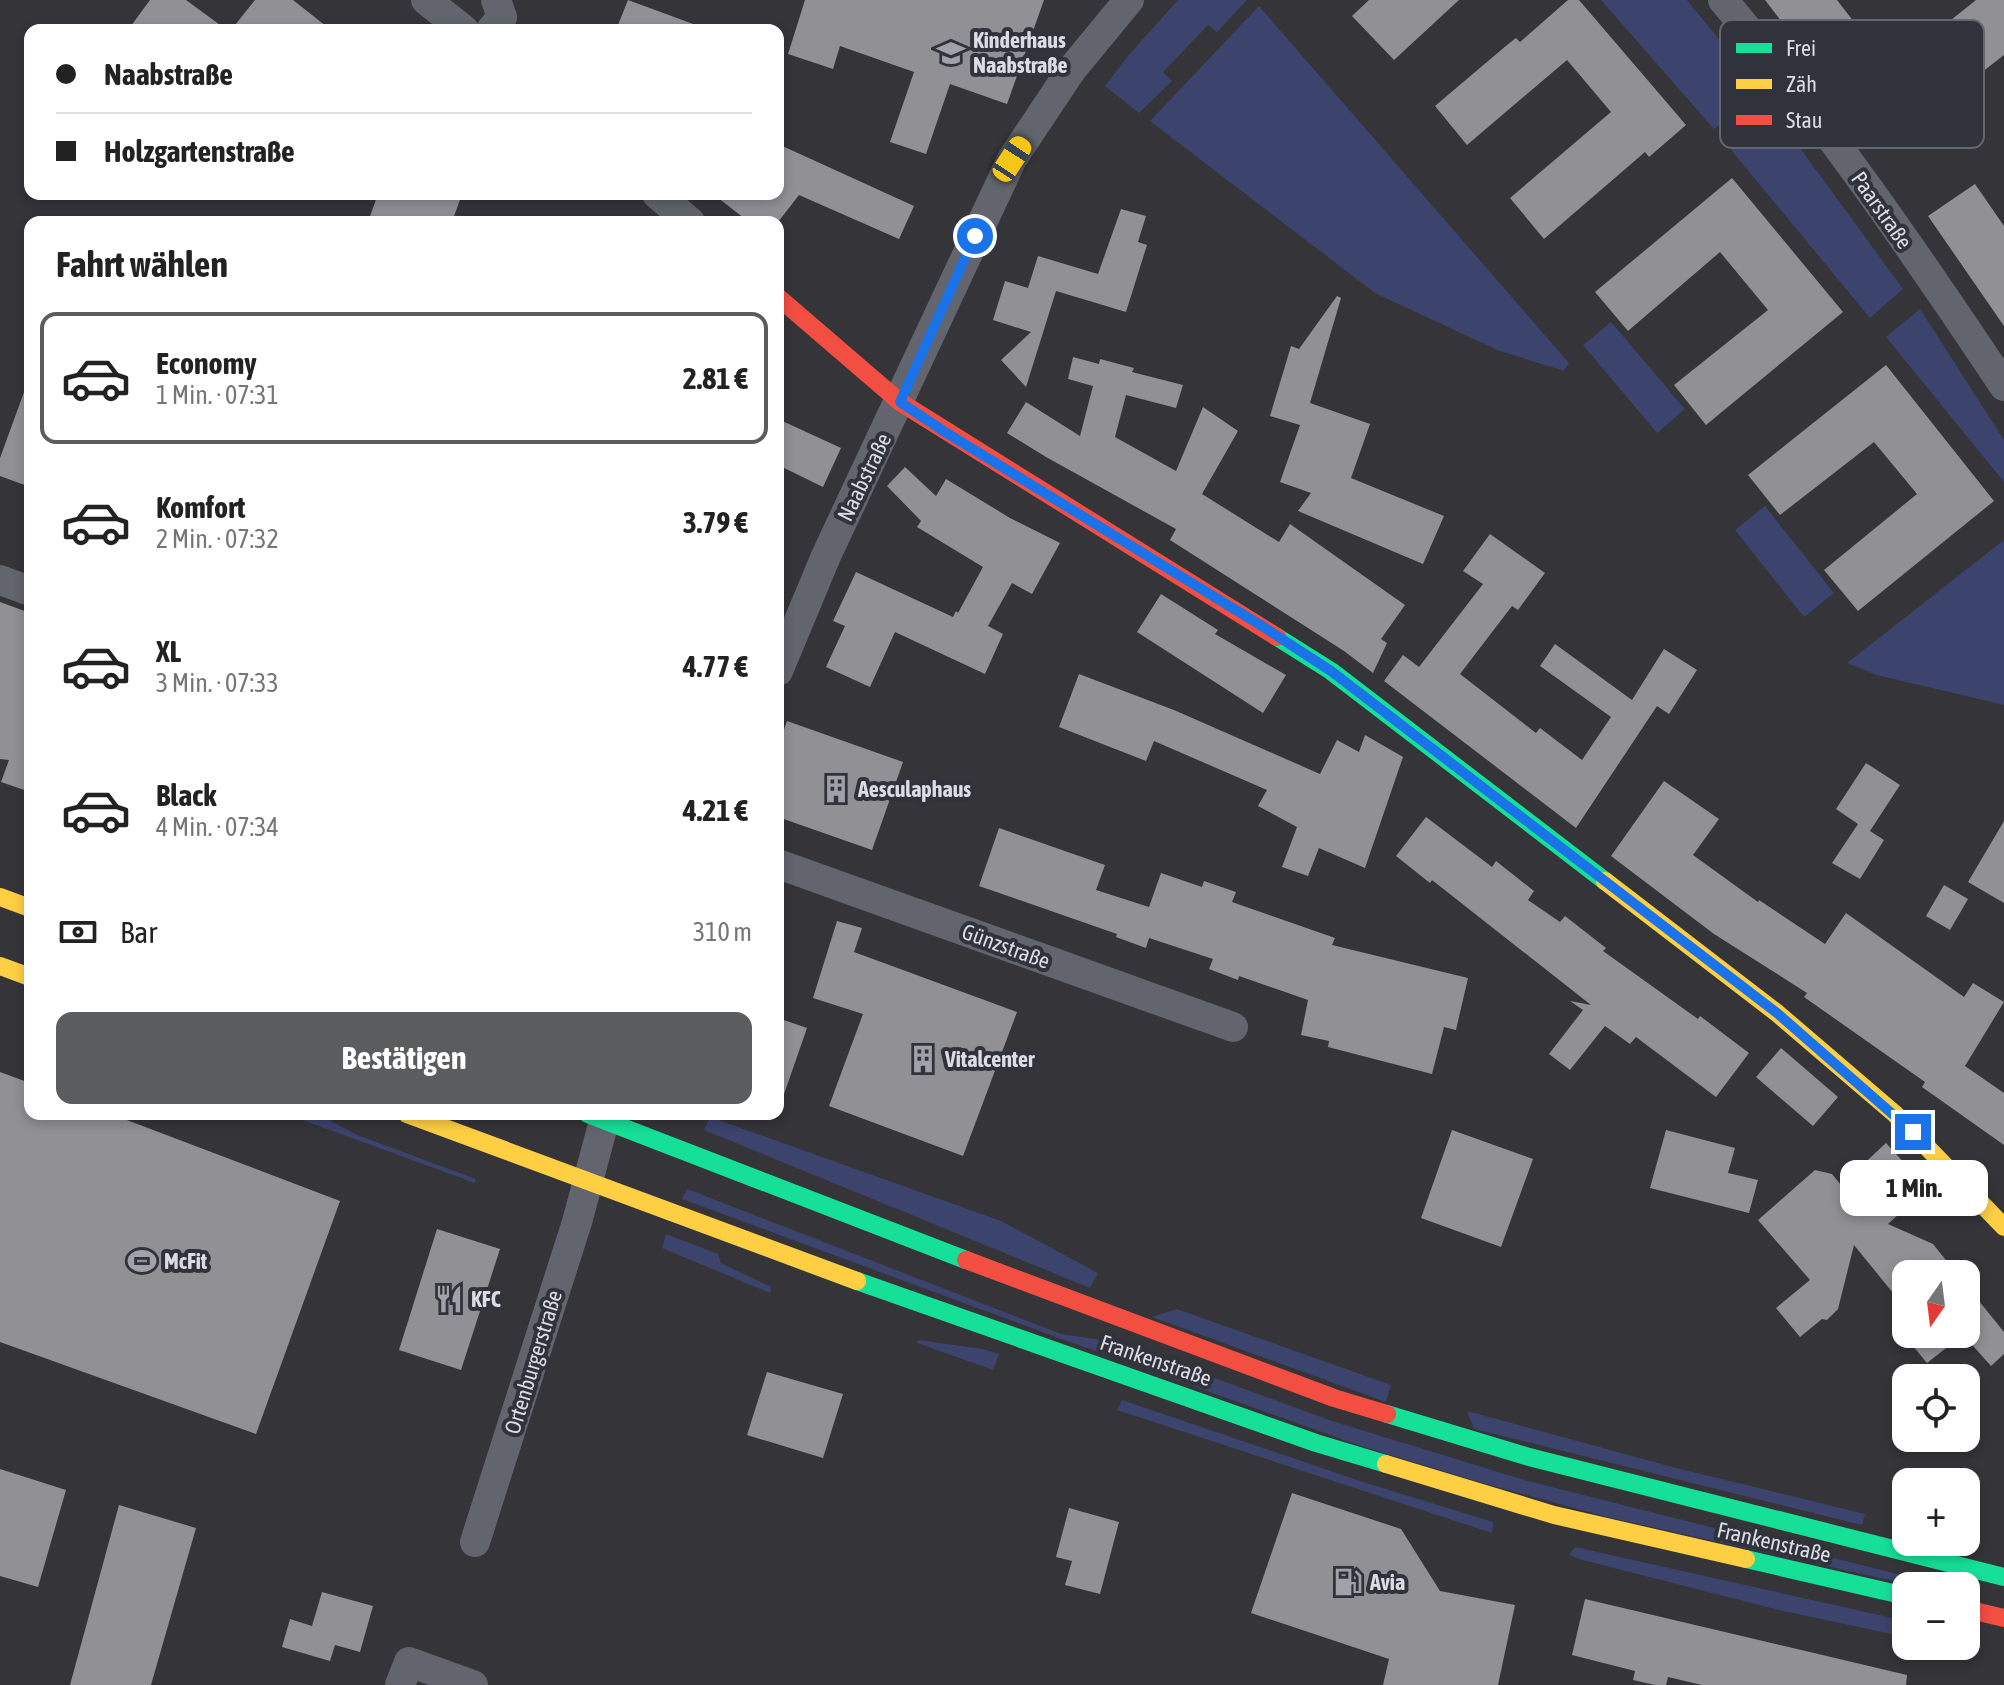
<!DOCTYPE html>
<html lang="de">
<head>
<meta charset="utf-8">
<style>
  body { margin:0; font-family:"Asap Condensed",sans-serif; background:#f6f6f6; color:#222; height:100vh; display:flex; flex-direction:column; font-size:30px; white-space:nowrap }
  * { box-sizing:border-box; margin:0 }
  p { font-size:26px; color:#767676 }
  .icon { flex:none; width:44px; height:44px; fill:none; stroke:currentColor; stroke-width:2; stroke-linecap:round; stroke-linejoin:round }
  .map { position:relative; flex:1; overflow:hidden }
  .sheet { position:absolute; left:24px; top:216px; width:760px; height:904px; display:flex; flex-direction:column; background:#fff; border-radius:16px; box-shadow:0 4px 12px #0003 }
  .sheet>* { flex:none }
  .banner { position:absolute; left:24px; top:24px; width:760px; height:176px; border-radius:16px; box-shadow:0 4px 12px #0003; display:grid; align-content:center; height:176px; padding:0 32px; background:#fff }
  .needle { width:52px; rotate:194deg }
  .buttons { position:absolute; left:1892px; top:1260px; display:grid; gap:16px }
  .buttons a { display:grid; place-items:center; width:88px; height:88px; border-radius:16px; background:#fff; box-shadow:0 4px 12px #0003; font-size:40px }
  .end { position:absolute; width:36px; height:36px; margin:-18px; border:10px solid #1a73e8; background:#fff; box-shadow:0 0 0 4px #fff }
  .from { border-radius:50% }
  .bubble { position:absolute; height:56px; border-radius:16px; background:#fff; box-shadow:0 4px 12px #0003; font-size:26px; font-weight:700; line-height:56px; text-align:center }
  .car { position:absolute; width:24px; height:48px; margin:-24px -12px; border-radius:10px; box-shadow:0 0 6px 2px #0007; background:linear-gradient(#f5c518 24%,#345 0 40%,#f5c518 0 76%,#345 0 86%,#f5c518 0) }
  .banner b { display:flex; align-items:center; gap:28px; height:76px; font-size:30px }
  .banner b+b { border-top:2px solid #e0e0e0 }
  .banner i { width:20px; height:20px; background:#222 }
  ul { padding:0; list-style:none }
  li { display:flex; align-items:center; gap:24px; height:132px; margin:0 16px 12px; padding:0 16px; border:4px solid transparent; border-radius:16px }
  li div { flex:1 }
  li b { display:block; font-size:30px }
  li em { font-style:normal; font-weight:700 }
  li.current { border-color:#5b5c5e }
  li>.icon { width:72px; height:72px; stroke-width:1.5 }
  h2 { padding:0 32px; font-size:36px; line-height:96px }
  .pay { display:flex; align-items:center; gap:20px; height:88px; padding:0 32px; font-size:30px }
  .pay p { margin-inline-start:auto }
  .primary-button { display:flex; gap:16px; margin-top:auto; padding:16px 32px }
  .primary-button a { flex:1; height:92px; border-radius:16px; background:#5b5c5e; color:#fff; font-size:32px; font-weight:700; line-height:92px; text-align:center }
  .map>svg:first-child { display:block }
  .green { fill:#3c436d }
  .building { fill:#909095 }
  .lines { fill:none; stroke-linecap:round; stroke-linejoin:round }
  .street { stroke:#62646e; stroke-width:30 }
  .fast { stroke:#16e098; stroke-width:18 }
  .slow { stroke:#ffcf43; stroke-width:18 }
  .jam { stroke:#f24e42; stroke-width:18 }
  .route { stroke:#1a73e8; stroke-width:10 }
  .labels { text-anchor:middle; dominant-baseline:central; stroke-width:8; stroke-linejoin:round; paint-order:stroke }
  .poi-label { font-size:22px; font-weight:bold; fill:#dcdde3; stroke:#31333c; text-anchor:start }
  .street-label { font-size:22px; fill:#dcdde3; stroke:#31333c }
  .key { fill:#31333c; stroke:#64666e; stroke-width:2 }
  .key-label { font-size:22px; fill:#dcdde3 }
</style>
</head>
<body>
<div class="map">
<svg width="2004" height="1685" viewBox="0 0 2004 1685">
  <rect width="100%" height="100%" fill="#343439"/>
  <!-- green -->
  <g class="green">
    <path d="M1178 0H1247L1217 32 1208 25 1163 72 1172 81 1139 113 1105 86 1128 56Z"/>
    <path d="M1601 0H1687L1762 92 1714 129Z"/>
    <path d="M1259 6 1569 363 1564 371 1497 350 1375 293 1150 121Z"/>
    <path d="M1776 115 1903 289 1870 318 1731 150Z"/>
    <path d="M1920 309 2004 440V482L1886 337Z"/>
    <path d="M1611 322 1685 409 1657 433 1583 345Z"/>
    <path d="M1765 506 1834 593 1804 617 1735 530Z"/>
    <path d="M2004 540V705L1877 675 1847 663Z"/>
    <path d="M286 1114H318L357 1135 476 1179 475 1183Z"/>
    <path d="M710 1117 1001 1221 1098 1273 1090 1288 704 1130Z"/>
    <path d="M687 1189 1061 1334 1116 1342 1332 1421 1528 1481 1945 1586H1916L1607 1517 1479 1482 1361 1446 1056 1337 682 1199Z"/>
    <path d="M666 1234 718 1254 721 1263 771 1287 770 1293 662 1248Z"/>
    <path d="M1177 1309 1391 1385 1386 1402 1152 1317Z"/>
    <path d="M918 1340 983 1349 999 1354 993 1370 917 1343Z"/>
    <path d="M1122 1400 1360 1481 1493 1522 1492 1533 1117 1410Z"/>
    <path d="M1467 1411 1676 1468 1865 1514 1862 1525 1474 1429Z"/>
    <path d="M1575 1547 1906 1621V1637L1783 1611 1582 1560 1569 1555Z"/>
  </g>
  <!-- building -->
  <g class="building">
    <path d="M150 0H186L227 30H128Z"/>
    <path d="M255 0H293L331 30H231Z"/>
    <path d="M628 0 704 28 703 30H616Z"/>
    <path d="M805 0H1044L1007 104 950 84 926 154 890 142 914 72 840 46 833 69 788 54Z"/>
    <path d="M1369 0H1459L1394 60 1352 16Z"/>
    <path d="M1568 0H1579L1686 125 1649 157 1645 152 1544 239 1510 198 1611 112 1567 60 1467 145 1435 106 1507 45 1516 38 1520 42Z"/>
    <path d="M1765 0H1837L1920 107 1874 142Z"/>
    <path d="M1976 0H2004V55L1968 83 1931 36Z"/>
    <path d="M778 144 914 206 899 239 799 195 778 222H749L713 194H778Z"/>
    <path d="M1732 178 1843 312 1706 425 1674 385 1768 310 1720 252 1628 331 1595 292Z"/>
    <path d="M1975 184 2004 226V326L1928 216Z"/>
    <path d="M378 194H462L452 222H368Z"/>
    <path d="M1121 209 1146 216 1138 242 1147 245 1126 312 1056 291 1026 387 1001 360 1031 332 993 320 1005 281 1028 288 1038 256 1098 274Z"/>
    <path d="M1337 296 1341 298 1310 403 1370 424 1351 478 1444 516 1423 564 1298 511 1311 493 1280 482 1300 425 1270 416 1291 346 1299 349Z"/>
    <path d="M1073 357 1099 364 1100 359 1134 368 1132 372 1183 385 1176 408 1126 395 1115 437 1176 471 1203 407 1238 431 1202 494 1279 542 1290 524 1405 605 1381 639 1387 643 1373 673 1344 651 1170 540 1176 529 1046 457 1007 433 1026 402 1080 436 1093 386 1068 379Z"/>
    <path d="M1886 365 1994 501 1858 611 1824 570 1917 494 1874 442 1780 515 1748 475Z"/>
    <path d="M27 384 30 385V487L0 476V458Z"/>
    <path d="M778 419 841 448 823 487 778 465Z"/>
    <path d="M905 467 936 496 946 479 1010 518 1060 543 1032 594 1012 583 988 626 1003 634 985 674 895 632 870 687 826 667 845 626 833 621 856 572 953 617 956 611 958 613 983 567 917 527 921 521 887 486Z"/>
    <path d="M1490 534 1545 573 1518 610 1512 606 1460 674 1536 733 1540 728 1582 760 1611 717 1540 666 1555 644 1632 700 1664 649 1697 670 1669 714 1657 706 1576 828 1384 681 1403 655 1419 667 1483 584 1463 571Z"/>
    <path d="M1161 594 1218 630 1215 634 1286 675 1263 713 1137 632Z"/>
    <path d="M0 602 30 613V792L1 782 9 760 0 759Z"/>
    <path d="M1079 674 1174 710 1320 774 1337 740 1359 752 1365 735 1403 757 1365 868 1319 848 1308 876 1282 867 1297 827 1258 806 1267 790 1154 741 1146 761 1059 727Z"/>
    <path d="M787 721 903 762 872 850 778 817V747Z"/>
    <path d="M1866 763 1900 785 1870 831 1884 840 1860 879 1832 863 1858 824 1836 809Z"/>
    <path d="M1664 781 1719 819 1693 855 1758 902 1759 900 1825 944 1846 913 1964 997 1973 983 2004 1002 1965 1066 2004 1093V1145L1922 1087 1925 1082 1804 997 1807 993 1714 934 1611 856Z"/>
    <path d="M1426 817 1492 867 1496 861 1534 891 1528 900 1560 922 1565 916 1606 948 1603 951 1698 1019 1700 1016 1749 1053 1716 1097 1636 1037 1630 1044 1605 1026 1570 1070 1549 1054 1583 1010 1570 1001 1591 1005 1432 880 1430 883 1396 856Z"/>
    <path d="M2004 821V903L1968 882Z"/>
    <path d="M999 828 1105 865 1096 890 1149 907 1161 873 1202 887 1204 881 1236 892 1232 902 1335 938 1332 945 1468 978 1456 1030 1444 1027 1432 1074 1328 1047 1329 1041 1301 1035 1308 1000 1239 976 1238 980 1209 969 1213 959 1149 938 1146 948 1116 937 1117 934 979 886Z"/>
    <path d="M1944 885 1968 899 1950 930 1926 916Z"/>
    <path d="M837 921 862 928 854 952 1017 1012 963 1156 829 1106 863 1014 813 998Z"/>
    <path d="M778 1018 807 1028 782 1100H778Z"/>
    <path d="M1781 1048 1838 1097 1813 1126 1756 1077Z"/>
    <path d="M0 1072 30 1083V1114H111L340 1201 256 1434 0 1342Z"/>
    <path d="M1452 1130 1533 1159 1501 1247 1421 1218Z"/>
    <path d="M1666 1130 1735 1148 1728 1173 1758 1180 1749 1213 1650 1188Z"/>
    <path d="M1886 1143 1927 1188 1888 1224 1933 1244 1957 1274H1906V1309L1854 1245 1838 1309 1827 1320 1822 1319 1800 1337 1776 1308 1810 1280 1758 1220 1815 1170 1832 1174 1841 1185Z"/>
    <path d="M437 1229 500 1249 461 1370 399 1350Z"/>
    <path d="M1966 1285 2004 1332V1354L1991 1366 1966 1338Z"/>
    <path d="M1903 1334H1964L1927 1363Z"/>
    <path d="M767 1372 843 1394 823 1458 747 1435Z"/>
    <path d="M0 1469 66 1490 38 1587 0 1576Z"/>
    <path d="M1292 1493 1401 1529 1440 1591 1515 1605 1498 1685H1383L1389 1659 1251 1613Z"/>
    <path d="M119 1505 196 1528 151 1685H70Z"/>
    <path d="M1069 1508 1119 1522 1100 1594 1065 1585 1072 1561 1056 1557Z"/>
    <path d="M322 1592 373 1606 360 1652 335 1645 330 1661 282 1647 290 1619 312 1626Z"/>
    <path d="M1585 1599 1907 1675 1906 1685H1702L1668 1677 1666 1685H1655L1633 1680 1635 1671 1572 1655Z"/>
  </g>
  <g class="lines">
    <!-- street -->
    <g class="street">
      <path d="M426 0 464 30"/>
      <path d="M1723 0C1825 122 1916 254 2004 386"/>
      <path d="M491 30 502 17 496 0"/>
      <path d="M657 194 690 222"/>
      <path d="M0 580 30 591"/>
      <path d="M778 671 826 556 1012 159 1072 69 1129 0"/>
      <path d="M778 864 1233 1027"/>
      <path d="M475 1542 577 1222 606 1114"/>
      <path d="M400 1685 409 1662 473 1685"/>
    </g>
    <!-- fast -->
    <g class="fast">
      <path d="M1277 637 1331 671 1605 881"/>
      <path d="M588 1114 966 1260"/>
      <path d="M857 1281 1316 1443 1386 1464"/>
      <path d="M1387 1414 1529 1457 2004 1577"/>
      <path d="M1746 1559 1906 1596"/>
    </g>
    <!-- slow -->
    <g class="slow">
      <path d="M1605 881 1777 1013 1895 1114 2004 1227"/>
      <path d="M0 897 30 908"/>
      <path d="M0 966 30 977"/>
      <path d="M407 1114 857 1281"/>
      <path d="M1386 1464 1554 1515 1746 1559"/>
    </g>
    <!-- jam -->
    <g class="jam">
      <path d="M778 297 900 402 1277 637"/>
      <path d="M966 1260 1334 1398 1387 1414"/>
      <path d="M1966 1609 2004 1618"/>
    </g>
  </g>
  <g class="lines">
    <!-- route -->
    <path class="route" d="M975 236 900 402 945 432 1262 626 1331 671 1777 1013 1913 1132"/>
  </g>
  <!-- icons -->
  <defs>
    <symbol id="school-bare" viewBox="-9 -9 18 18"><path d="M0-5L7-2L0 1L-7-2ZM-4 1L0 2.5L4 1V4Q0 6-4 4Z" fill="#a1a2a8" stroke="#31333c" stroke-width="2.5" paint-order="stroke"/></symbol>
    <symbol id="building-bare" viewBox="-9 -9 18 18"><path d="M-4-6H4V6H1V3H-1V6H-4ZM-2.5-4.3h1.7v1.8h-1.7ZM.8-4.3h1.7v1.8H.8ZM-2.5-1h1.7V.8h-1.7ZM.8-1h1.7V.8H.8Z" fill="#a1a2a8" stroke="#31333c" stroke-width="2.5" paint-order="stroke"/></symbol>
    <symbol id="stadium-bare" viewBox="-9 -9 18 18"><path d="M0-5a6.5 5 0 1 0 0 10a6.5 5 0 1 0 0-10ZM-3.5-1.8h7v3.6h-7Z" fill="#a1a2a8" stroke="#31333c" stroke-width="2.5" paint-order="stroke"/></symbol>
    <symbol id="restaurant-bare" viewBox="-9 -9 18 18"><path d="M-5-6h1v4h1v-4h1v4h1v-4h1v5L-1.5 .5V6h-2V.5L-5-1ZM5-6V6H3V1.5H1.5Q1.5-4 5-6Z" fill="#a1a2a8" stroke="#31333c" stroke-width="2.5" paint-order="stroke"/></symbol>
    <symbol id="fuel-bare" viewBox="-9 -9 18 18"><path d="M-5.5-6h7V0h2V4h1.3V-2.5L3-4.5l.8-.8L6-3V5H2.5V1h-1V6h-7ZM-4.2-4.7v3.2H.2V-4.7Z" fill="#a1a2a8" stroke="#31333c" stroke-width="2.5" paint-order="stroke"/></symbol>
  </defs>
  <g fill-rule="evenodd">
    <use href="#school-bare" x="931" y="33" width="40" height="40"/>
    <use href="#building-bare" x="816" y="769" width="40" height="40"/>
    <use href="#building-bare" x="903" y="1039" width="40" height="40"/>
    <use href="#stadium-bare" x="122" y="1241" width="40" height="40"/>
    <use href="#restaurant-bare" x="429" y="1279" width="40" height="40"/>
    <use href="#fuel-bare" x="1328" y="1562" width="40" height="40"/>
  </g>
  <g class="labels">
    <!-- poi labels -->
    <g class="poi-label">
      <text x="973" y="40">Kinderhaus<tspan x="973" dy="25">Naabstraße</tspan></text>
      <text x="858" y="789">Aesculaphaus</text>
      <text x="945" y="1059">Vitalcenter</text>
      <text x="164" y="1261">McFit</text>
      <text x="471" y="1299">KFC</text>
      <text x="1370" y="1582">Avia</text>
    </g>
    <!-- street labels -->
    <g class="street-label">
      <text transform="translate(1882 210) rotate(55)">Paarstraße</text>
      <text transform="translate(864 477) rotate(-64)">Naabstraße</text>
      <text transform="translate(1006 946) rotate(20)">Günzstraße</text>
      <text transform="translate(1156 1360) rotate(19)">Frankenstraße</text>
      <text transform="translate(533 1362) rotate(-73)">Ortenburgerstraße</text>
      <text transform="translate(1774 1542) rotate(13)">Frankenstraße</text>
    </g>
  </g>
  <!-- legend -->
  <rect x="1720" y="20" width="264" height="128" rx="12" class="key"/>
  <rect x="1736" y="43" width="36" height="10" fill="#16e098"/>
  <rect x="1736" y="79" width="36" height="10" fill="#ffcf43"/>
  <rect x="1736" y="115" width="36" height="10" fill="#f24e42"/>
  <g class="key-label">
    <text x="1786" y="56">Frei</text>
    <text x="1786" y="92">Zäh</text>
    <text x="1786" y="128">Stau</text>
  </g>
</svg>
<div class="buttons">
<a><svg class="needle" viewBox="-14 -14 28 28"><path d="M0-13l5 13h-10z" fill="#e53935"/><path d="M0 13l5-13h-10z" fill="#767676"/></svg></a>
<a><svg class="icon" aria-label="locate" viewBox="0 0 24 24"><circle cx="12" cy="12" r="6"/><path d="M12 2v4M12 18v4M2 12h4M18 12h4"/></svg></a>
<a>+</a>
<a>−</a>
</div>
<i class="end from" style="left:975px;top:236px"></i>
<i class="end" style="left:1913px;top:1132px"></i>
<div class="bubble" style="left:1840px;top:1160px;width:148px">1 Min.</div>
<i class="car" style="left:1012px;top:159px;rotate:33deg"></i>
<div class="banner">
<b><i class="from"></i>Naabstraße</b>
<b><i></i>Holzgartenstraße</b>
</div>
<section class="sheet">
<h2>Fahrt wählen</h2>
<ul>
<li class="current"><svg class="icon" aria-label="car" viewBox="0 0 24 24"><path d="M5 17H2v-5l4-1 3-4h7l3 4 3 1v5h-3M9 17h6M6 11h13"/><circle cx="7" cy="17" r="2"/><circle cx="17" cy="17" r="2"/></svg><div><b>Economy</b><p>1 Min. · 07:31</p></div><em>2.81 €</em></li>
<li><svg class="icon" aria-label="car" viewBox="0 0 24 24"><path d="M5 17H2v-5l4-1 3-4h7l3 4 3 1v5h-3M9 17h6M6 11h13"/><circle cx="7" cy="17" r="2"/><circle cx="17" cy="17" r="2"/></svg><div><b>Komfort</b><p>2 Min. · 07:32</p></div><em>3.79 €</em></li>
<li><svg class="icon" aria-label="car" viewBox="0 0 24 24"><path d="M5 17H2v-5l4-1 3-4h7l3 4 3 1v5h-3M9 17h6M6 11h13"/><circle cx="7" cy="17" r="2"/><circle cx="17" cy="17" r="2"/></svg><div><b>XL</b><p>3 Min. · 07:33</p></div><em>4.77 €</em></li>
<li><svg class="icon" aria-label="car" viewBox="0 0 24 24"><path d="M5 17H2v-5l4-1 3-4h7l3 4 3 1v5h-3M9 17h6M6 11h13"/><circle cx="7" cy="17" r="2"/><circle cx="17" cy="17" r="2"/></svg><div><b>Black</b><p>4 Min. · 07:34</p></div><em>4.21 €</em></li>
</ul>
<div class="pay"><svg class="icon" aria-label="cash" viewBox="0 0 24 24"><path d="M3 7h18v10H3z"/><circle cx="12" cy="12" r="2"/></svg>Bar<p>310 m</p></div>
<div class="primary-button"><a>Bestätigen</a></div>
</section>
</div>
</body>
</html>
